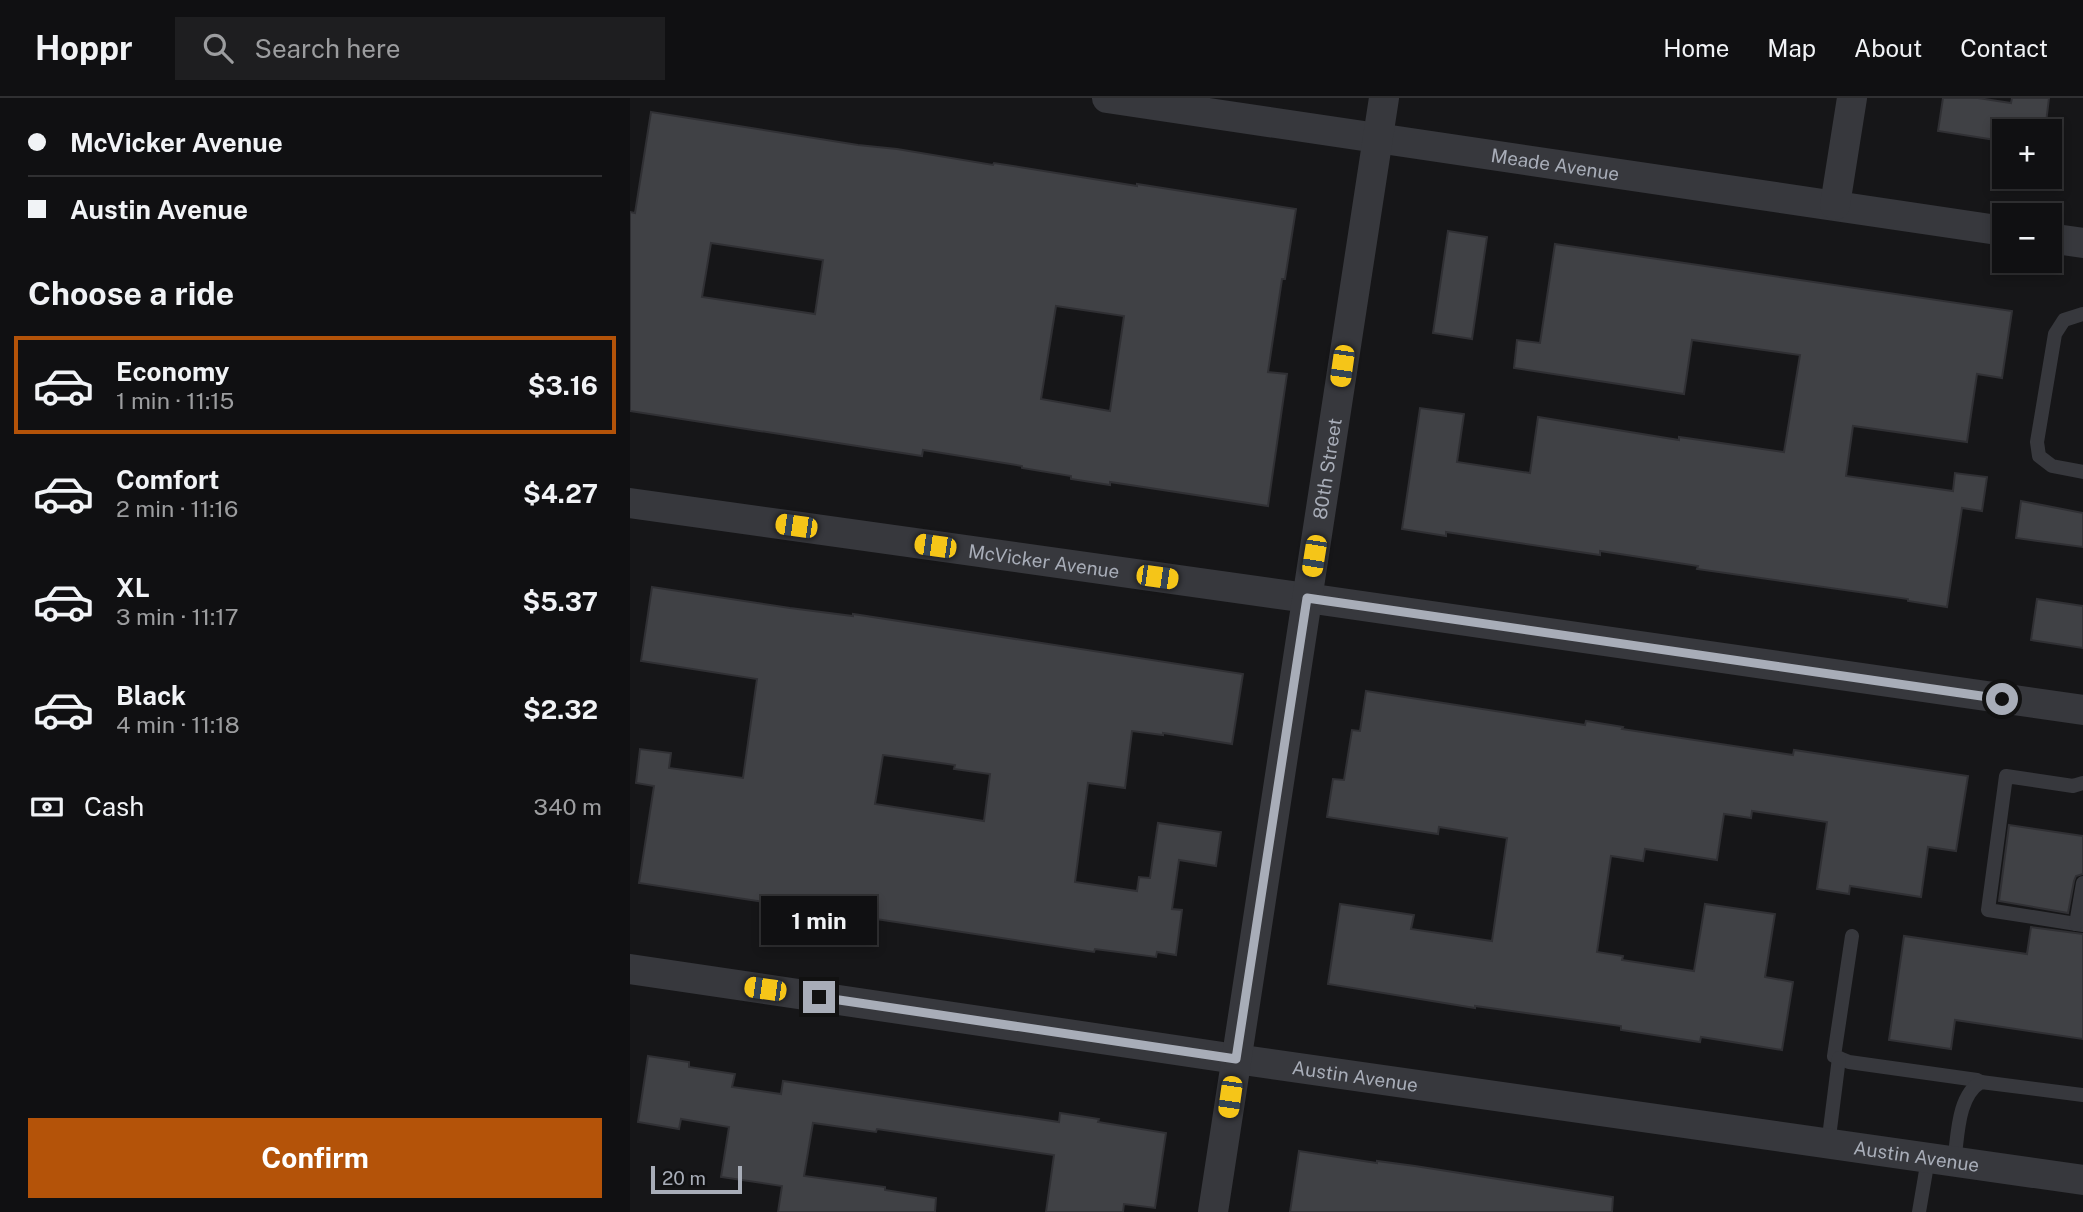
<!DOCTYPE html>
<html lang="en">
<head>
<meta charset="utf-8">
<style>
  body { margin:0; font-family:"Public Sans",sans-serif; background:#1e1e20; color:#f1f3f6; height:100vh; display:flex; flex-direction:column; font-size:26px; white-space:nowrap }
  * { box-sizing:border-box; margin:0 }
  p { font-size:23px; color:#9c9d9f }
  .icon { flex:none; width:38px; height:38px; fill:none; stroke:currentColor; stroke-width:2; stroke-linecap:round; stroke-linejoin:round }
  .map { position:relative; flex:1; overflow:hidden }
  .details { display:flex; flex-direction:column; background:#101012; width:630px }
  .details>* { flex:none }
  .guide { display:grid; align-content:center; height:154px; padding:0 28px; background:#101012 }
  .controls { position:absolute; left:1362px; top:21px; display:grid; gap:14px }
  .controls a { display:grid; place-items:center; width:70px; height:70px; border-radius:0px; background:#101012; box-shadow:0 4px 10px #0003,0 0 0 2px #303032; font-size:35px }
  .scale { position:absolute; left:21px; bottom:18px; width:91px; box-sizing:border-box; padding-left:7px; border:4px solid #a8adb8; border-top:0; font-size:19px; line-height:24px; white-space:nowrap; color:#a8adb8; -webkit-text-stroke:5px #111113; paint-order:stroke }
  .end { position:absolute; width:32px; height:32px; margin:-16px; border:9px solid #a8adb8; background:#111; box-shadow:0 0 0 4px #111 }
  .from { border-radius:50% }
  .bubble { position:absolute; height:49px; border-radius:0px; background:#101012; box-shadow:0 4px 10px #0003,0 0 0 2px #303032; font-size:23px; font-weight:700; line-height:49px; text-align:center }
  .car { position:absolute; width:21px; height:42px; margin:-21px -10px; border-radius:9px; box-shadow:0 0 5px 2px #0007; background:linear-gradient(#f5c518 24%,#345 0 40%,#f5c518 0 76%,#345 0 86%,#f5c518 0) }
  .guide b { display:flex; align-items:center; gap:24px; height:66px; font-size:26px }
  .guide b+b { border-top:2px solid #303032 }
  .guide i { width:18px; height:18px; background:#f1f3f6 }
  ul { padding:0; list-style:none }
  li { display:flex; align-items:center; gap:21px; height:98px; margin:0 14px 10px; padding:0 14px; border:4px solid transparent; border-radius:0px }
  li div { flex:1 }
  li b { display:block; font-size:26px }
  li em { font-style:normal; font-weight:700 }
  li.selected { border-color:#b45309 }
  li>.icon { width:63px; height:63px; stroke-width:1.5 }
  h2 { padding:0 28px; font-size:32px; line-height:84px }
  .pay { display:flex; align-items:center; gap:18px; height:77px; padding:0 28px; font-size:26px }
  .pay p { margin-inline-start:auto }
  .cta { display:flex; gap:14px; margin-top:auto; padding:14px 28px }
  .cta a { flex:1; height:80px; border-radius:0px; background:#b45309; color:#fff; font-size:28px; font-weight:700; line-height:80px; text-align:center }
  header { display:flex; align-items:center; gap:42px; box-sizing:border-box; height:98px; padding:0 35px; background:#101012; border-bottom:2px solid #303032 }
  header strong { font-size:33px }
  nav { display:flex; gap:38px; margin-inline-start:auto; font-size:24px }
  .search { width:490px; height:63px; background:#1e1e20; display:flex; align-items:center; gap:18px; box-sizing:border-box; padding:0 24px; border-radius:0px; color:#9c9d9f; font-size:26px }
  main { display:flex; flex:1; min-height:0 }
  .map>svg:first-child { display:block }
  .building { fill:#404145; stroke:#303034; stroke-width:2; fill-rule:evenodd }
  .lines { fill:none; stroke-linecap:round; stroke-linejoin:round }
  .lane { stroke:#37383d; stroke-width:14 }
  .street { stroke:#37383d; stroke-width:30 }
  .route { stroke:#a8adb8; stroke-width:9 }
  .labels { text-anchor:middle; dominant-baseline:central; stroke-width:6; stroke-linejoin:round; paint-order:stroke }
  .street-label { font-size:19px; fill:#a8adb8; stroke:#111113 }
</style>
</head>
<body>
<header>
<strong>Hoppr</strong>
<div class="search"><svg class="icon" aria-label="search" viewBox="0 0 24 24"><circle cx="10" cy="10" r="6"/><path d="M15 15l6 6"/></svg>Search here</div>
<nav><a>Home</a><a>Map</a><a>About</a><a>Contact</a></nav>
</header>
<main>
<section class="details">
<div class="guide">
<b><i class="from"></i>McVicker Avenue</b>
<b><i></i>Austin Avenue</b>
</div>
<h2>Choose a ride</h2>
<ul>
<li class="selected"><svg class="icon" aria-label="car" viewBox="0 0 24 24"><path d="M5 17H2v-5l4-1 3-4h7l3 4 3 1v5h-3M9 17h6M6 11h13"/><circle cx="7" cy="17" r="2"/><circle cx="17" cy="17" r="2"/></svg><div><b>Economy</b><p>1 min · 11:15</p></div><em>$3.16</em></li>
<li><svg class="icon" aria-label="car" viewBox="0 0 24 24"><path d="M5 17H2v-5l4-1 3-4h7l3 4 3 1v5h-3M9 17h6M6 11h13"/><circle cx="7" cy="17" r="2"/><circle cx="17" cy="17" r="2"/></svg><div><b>Comfort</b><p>2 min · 11:16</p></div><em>$4.27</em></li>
<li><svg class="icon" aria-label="car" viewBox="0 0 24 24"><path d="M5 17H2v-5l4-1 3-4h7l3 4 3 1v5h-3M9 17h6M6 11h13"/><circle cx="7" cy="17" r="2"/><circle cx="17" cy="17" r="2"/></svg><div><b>XL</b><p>3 min · 11:17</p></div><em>$5.37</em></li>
<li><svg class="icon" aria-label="car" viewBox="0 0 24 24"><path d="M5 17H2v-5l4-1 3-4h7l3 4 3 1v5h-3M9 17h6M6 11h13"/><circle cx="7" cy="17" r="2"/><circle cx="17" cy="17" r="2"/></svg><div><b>Black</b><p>4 min · 11:18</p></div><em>$2.32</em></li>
</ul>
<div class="pay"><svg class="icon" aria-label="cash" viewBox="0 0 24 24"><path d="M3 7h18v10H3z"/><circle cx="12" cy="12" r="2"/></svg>Cash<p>340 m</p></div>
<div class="cta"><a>Confirm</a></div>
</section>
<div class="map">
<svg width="1453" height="1114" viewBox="0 0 1453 1114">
  <rect width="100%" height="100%" fill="#161618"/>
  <!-- building -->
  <g class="building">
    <path d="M1313 0H1348L1381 5 1382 0H1419L1415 33H1374L1372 43 1308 33Z"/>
    <path d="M21 14 228 47 267 51 363 67 364 65 507 88V86L666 111 655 181H652L638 274 657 276 638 408 480 384V387L441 381V378L392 370V368L293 352 292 358 0 313V114L5 115ZM81 145 193 162 185 216 72 199ZM426 208 494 218 480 313 411 301Z"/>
    <path d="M818 133 857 139 842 241 803 235Z"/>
    <path d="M925 146 1382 213 1372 280 1347 276 1337 344 1223 328 1216 378 1323 393 1325 375 1357 379 1352 413 1332 410 1317 509 1278 503V501L1067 471 1068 468 970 453V457L816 434V438L772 431 790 310 834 316 827 364 900 375 908 319 1049 342V339L1154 354 1170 257 1062 242 1054 296 884 270 887 242 910 245Z"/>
    <path d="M1391 403 1453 415V449L1386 440Z"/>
    <path d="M22 489 160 510 223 518V516L613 576 602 646 533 635V637L502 633 495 690 458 685 445 784 507 793 509 779 520 780 528 725 591 734 586 768 549 762 542 811 552 812 546 857 527 854 526 859 465 851 464 854 9 785 24 688 6 685 10 651 41 655 39 670 113 680 127 581 11 563ZM253 657 325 667 324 671 360 676 354 723 245 706Z"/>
    <path d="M1407 501 1453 508V550L1401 542Z"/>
    <path d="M736 593 955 627 956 623 993 629 992 631 1163 657 1164 652 1338 678 1326 753 1298 749 1291 799 1220 788 1219 796 1187 791 1197 724 1122 713 1121 720 1094 716 1087 762 1015 751 1013 763 981 758 967 854 993 858 992 862 1064 873 1075 806 1145 816 1135 879 1163 884 1152 952 1071 939 1070 944 991 932V928L845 908V910L698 886 710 806 784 817 781 831 862 843 877 740 809 729 808 736 697 719 703 681 714 682 722 632 730 633Z"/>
    <path d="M1379 727 1453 738V776L1446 778 1444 783 1438 815 1369 803Z"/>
    <path d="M1401 829 1453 836V941L1325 922 1321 951 1259 942 1274 838 1397 856Z"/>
    <path d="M18 958 59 964V969L105 976 102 989 151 996 153 983 429 1024 430 1015 469 1021 468 1024 536 1035 525 1110 494 1106 493 1114H416L424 1057 247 1031 246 1034 183 1025 174 1078 255 1089V1092L306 1100 305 1114H148L152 1088 91 1079 99 1029 51 1021 49 1031 8 1024Z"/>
    <path d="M669 1053 747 1065V1063L785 1068 983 1099 982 1114H660Z"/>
  </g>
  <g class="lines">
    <!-- lane -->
    <g class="lane">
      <path d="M1453 216 1434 222 1425 236 1407 344 1409 358 1422 368 1453 374"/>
      <path d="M1453 685 1443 688 1376 678 1358 812 1453 827"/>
      <path d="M1446 826 1453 785"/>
      <path d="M1222 838 1204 958 1219 964 1347 982 1351 984"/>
      <path d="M1198 1047 1209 960"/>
      <path d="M1324 1064C1328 1039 1327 998 1351 984L1453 997"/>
      <path d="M1289 1114 1298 1061"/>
    </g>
    <!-- street -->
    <g class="street">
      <path id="s1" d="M477 0 1374 133"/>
      <path d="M1205 107 1222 0"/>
      <path d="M1419 140 1453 145"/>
      <path id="s2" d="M0 405 677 500 1453 612"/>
      <path id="s3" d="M0 871 606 961 1453 1082"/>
      <path id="s4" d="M583 1114 754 0"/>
    </g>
  </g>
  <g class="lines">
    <!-- route -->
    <path class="route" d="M189 899 606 961 677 500 1372 601"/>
  </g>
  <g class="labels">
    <!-- street labels -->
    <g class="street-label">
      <text stroke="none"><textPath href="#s1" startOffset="453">Meade Avenue</textPath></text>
      <text stroke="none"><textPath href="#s4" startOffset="752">80th Street</textPath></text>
      <text stroke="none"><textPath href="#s2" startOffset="418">McVicker Avenue</textPath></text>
      <text stroke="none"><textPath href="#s3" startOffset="733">Austin Avenue</textPath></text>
      <text stroke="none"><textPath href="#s3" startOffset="1300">Austin Avenue</textPath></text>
    </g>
  </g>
</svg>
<div class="controls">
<a>+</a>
<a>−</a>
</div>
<div class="scale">20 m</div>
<i class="end from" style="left:1372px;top:601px"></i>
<i class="end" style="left:189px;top:899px"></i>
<div class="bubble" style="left:131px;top:798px;width:116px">1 min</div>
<i class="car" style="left:712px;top:268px;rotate:188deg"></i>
<i class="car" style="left:166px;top:428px;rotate:278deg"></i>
<i class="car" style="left:305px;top:448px;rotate:278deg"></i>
<i class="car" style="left:684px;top:458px;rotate:189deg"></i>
<i class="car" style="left:527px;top:479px;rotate:98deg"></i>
<i class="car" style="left:135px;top:891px;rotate:278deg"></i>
<i class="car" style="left:600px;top:999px;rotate:188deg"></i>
</div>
</main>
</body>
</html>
